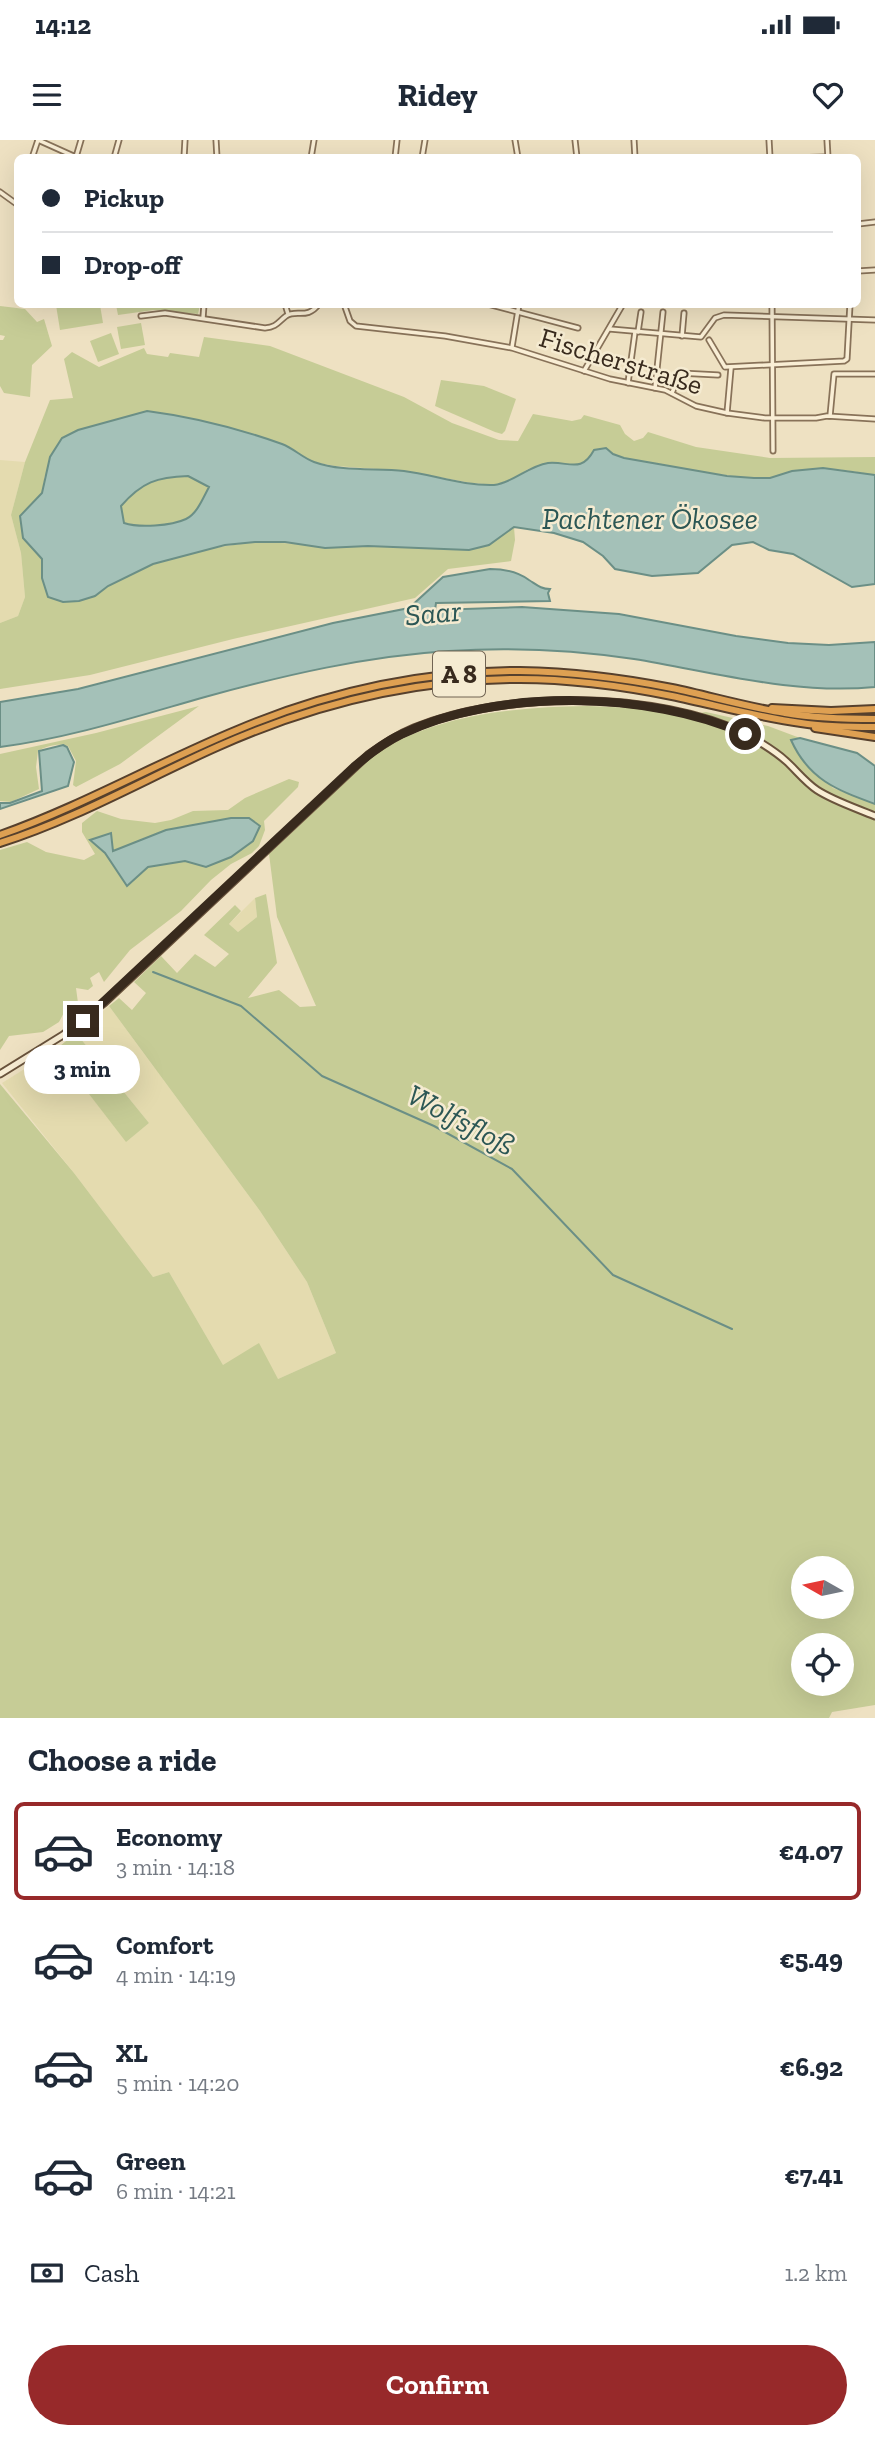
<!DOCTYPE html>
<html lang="en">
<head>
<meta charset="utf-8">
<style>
  body { margin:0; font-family:"Zilla Slab",serif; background:#f2f2f3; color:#1f2937; height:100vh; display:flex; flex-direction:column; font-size:26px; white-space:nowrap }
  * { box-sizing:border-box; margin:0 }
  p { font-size:23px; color:#747a83 }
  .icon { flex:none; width:38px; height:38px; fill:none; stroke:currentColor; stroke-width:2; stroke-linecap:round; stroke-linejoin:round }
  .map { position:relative; height:1578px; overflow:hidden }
  .sheet { display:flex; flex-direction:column; background:#fff; flex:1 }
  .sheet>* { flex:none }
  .guide { position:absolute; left:14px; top:14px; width:847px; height:154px; border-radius:10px; box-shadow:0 7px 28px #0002; display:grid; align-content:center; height:154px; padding:0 28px; background:#fff }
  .needle { width:46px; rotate:279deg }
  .buttons { position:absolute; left:791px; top:1416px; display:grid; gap:14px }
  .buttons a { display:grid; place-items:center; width:63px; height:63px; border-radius:50%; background:#fff; box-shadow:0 7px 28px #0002; font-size:35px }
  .end { position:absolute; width:32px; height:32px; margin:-16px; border:9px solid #382a1d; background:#fff; box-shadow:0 0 0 4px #fff }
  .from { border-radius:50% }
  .bubble { position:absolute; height:49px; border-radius:24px; background:#fff; box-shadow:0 7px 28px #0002; font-size:23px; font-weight:700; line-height:49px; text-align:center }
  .guide b { display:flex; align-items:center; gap:24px; height:66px; font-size:26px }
  .guide b+b { border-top:2px solid #e0e1e3 }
  .guide i { width:18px; height:18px; background:#1f2937 }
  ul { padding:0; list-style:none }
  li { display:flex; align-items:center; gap:21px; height:98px; margin:0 14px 10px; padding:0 14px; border:4px solid transparent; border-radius:10px }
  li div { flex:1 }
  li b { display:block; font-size:26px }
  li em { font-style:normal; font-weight:700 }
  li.on { border-color:#97292a }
  li>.icon { width:63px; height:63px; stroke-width:1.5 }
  h2 { padding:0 28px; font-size:32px; line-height:84px }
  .pay { display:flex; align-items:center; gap:18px; height:77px; padding:0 28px; font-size:26px }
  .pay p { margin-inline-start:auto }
  .action { display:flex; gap:14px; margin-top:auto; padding:14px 28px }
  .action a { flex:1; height:80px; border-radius:42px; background:#97292a; color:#fff; font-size:28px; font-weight:700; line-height:80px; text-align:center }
  .status { display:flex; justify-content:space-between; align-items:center; height:49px; padding:0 35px; background:#fff; direction:ltr }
  .status svg { height:19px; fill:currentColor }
  header { display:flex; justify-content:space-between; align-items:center; height:91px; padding:0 28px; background:#fff; font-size:32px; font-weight:700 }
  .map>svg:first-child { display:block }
  .farmland { fill:#e4dbaf }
  .green { fill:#c6cc96; fill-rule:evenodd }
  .water { fill:#a4c1b8; stroke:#6b8f86; stroke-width:2; fill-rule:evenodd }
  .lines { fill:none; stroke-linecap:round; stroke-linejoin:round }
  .stream { stroke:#6b8f86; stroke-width:2 }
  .street-casing { stroke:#887259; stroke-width:7 }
  .secondary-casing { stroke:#6a533c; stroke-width:9 }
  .highway-casing { stroke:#56402d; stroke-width:10 }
  .street { stroke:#f9eed5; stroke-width:3.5 }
  .secondary { stroke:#f9eed5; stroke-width:5 }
  .highway { stroke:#dea052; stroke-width:6 }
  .route { stroke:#382a1d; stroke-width:9 }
  .labels { text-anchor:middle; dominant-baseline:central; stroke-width:5; stroke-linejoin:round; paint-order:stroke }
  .shield { fill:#f5ebd1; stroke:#716453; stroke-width:2 }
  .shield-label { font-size:26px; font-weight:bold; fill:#382a1d }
  .street-label { font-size:28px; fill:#382a1d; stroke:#f5ebd1 }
  .water-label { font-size:30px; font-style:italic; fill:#2c5755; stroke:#f5ebd1 }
</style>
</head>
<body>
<div class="status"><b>14:12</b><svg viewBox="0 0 49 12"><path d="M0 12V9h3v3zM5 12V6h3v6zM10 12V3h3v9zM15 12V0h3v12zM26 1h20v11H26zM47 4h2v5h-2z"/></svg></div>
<header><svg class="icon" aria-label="menu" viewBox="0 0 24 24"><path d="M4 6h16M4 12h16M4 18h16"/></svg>Ridey<svg class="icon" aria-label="heart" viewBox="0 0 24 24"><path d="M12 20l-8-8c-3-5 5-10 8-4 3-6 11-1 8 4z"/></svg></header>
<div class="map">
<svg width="875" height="1578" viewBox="0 0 875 1578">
  <rect width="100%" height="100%" fill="#eee1c2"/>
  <!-- farmland -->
  <g class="farmland">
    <path d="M0 320 25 322 11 375 21 413 25 457 18 476 0 483Z"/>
    <path d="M255 758 257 777 238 792 229 784Z"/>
    <path d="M109 866 260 1071 307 1142 336 1213 278 1239 223 1225 169 1132 153 1137 74 1033 2 943 55 910 126 1001 149 983 76 893Z"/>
  </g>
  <!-- green -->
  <g class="green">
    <path d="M56 165H100L103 183 60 190Z"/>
    <path d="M116 165V164L200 165 198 174 154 170 118 175Z"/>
    <path d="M0 166 25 169 37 182 44 179 52 206 32 225 30 257 4 253 0 246V200H3L5 196 0 195Z"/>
    <path d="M141 183 145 205 121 209 117 187Z"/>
    <path d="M111 193 119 214 98 222 90 201Z"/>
    <path d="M204 197 270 206 404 257 452 283 499 300 518 301 533 274 572 281 581 279 584 275 620 285 625 294 634 301 643 298 648 292 696 307 770 318 875 317V335C848 330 822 326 795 331 784 333 774 338 763 338 718 337 669 325 624 318L613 314 589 319 577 326 548 323 528 329 514 338 496 345 471 343 406 331 335 326 313 322 286 305 147 271 78 290 45 335 42 353 23 398 42 419V438L95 456C141 421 198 409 254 402L469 410 489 405 514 387 515 400 511 421 448 429 415 458 233 499 90 535 0 549V483L18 476 25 457 21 413 11 375 25 322 50 260 73 258 64 219 72 212 99 227 144 208 147 214 168 217 170 213 199 217Z"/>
    <path d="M441 240 484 246 516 259 505 291 502 294 495 292 435 266Z"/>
    <path d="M188 336 209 347C204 358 197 373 186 379 171 386 139 388 124 383L121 366C142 342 157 337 188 336Z"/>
    <path d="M199 566 120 624 76 647 73 645 76 621 68 606C59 603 46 606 38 611L36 627 39 649 11 662 0 661V614L96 593Z"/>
    <path d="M587 566 633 568 682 576 706 572 768 586 800 598 792 600 833 648 875 664V1565L832 1572 829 1578H0V944L74 1033 153 1137 169 1132 223 1225 259 1203 278 1239 336 1213 307 1142 260 1071 109 866 119 858 132 870 146 853 134 842 161 816 177 833 195 814 215 827 229 814 204 795 235 765 241 771 229 784 238 792 257 777 255 758 266 754 277 823 248 858 279 850 300 867 316 866 277 777 269 714C290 694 311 675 331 655 349 638 367 618 388 606 448 573 520 567 587 566ZM803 1428H842V1466H803ZM803 1505H842V1544H803Z"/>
    <path d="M289 639 299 642 298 647 264 681 265 690 259 706 252 713 231 724 211 740 181 771 130 810 104 842 99 832 90 838 93 846 88 850 76 848 78 863 67 867 59 882 43 892 9 896 0 910V710L27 702 46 712 84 720 95 714 82 692V683L97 671 121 679 155 683 171 680 193 671 228 670 245 658ZM231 678H249L206 727 185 721 148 727 105 713 90 700 112 711 203 684Z"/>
    <path d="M76 893 149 983 126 1002 55 910Z"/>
  </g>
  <!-- water -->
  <g class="water">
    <path d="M147 271C194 277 237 288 282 304 293 308 303 318 314 322 342 332 375 328 404 331 434 335 464 346 494 345 513 343 528 326 548 323 569 321 581 334 594 310L606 308 613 314 624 318 727 336 754 338H770L792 331 823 328 875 335V444L852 447 793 414 769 410 753 402 732 405 698 433 652 436 615 429 603 416 583 402 554 393 514 387 489 405 469 410 368 406 325 408 285 402H255L225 405 153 424 108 446 95 456 79 461 63 462 48 457 42 438V419L23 398 20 376 42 353 50 317 62 298 78 290ZM188 336 209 347C203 358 197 374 186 379 171 386 139 388 124 383L121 366C142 342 157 337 188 336Z"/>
    <path d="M490 429C504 429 518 432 529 440 537 445 541 449 550 449L548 453 550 461 436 463 435 470 522 467 619 474 736 496 788 503 829 505 875 502V547C793 555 714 532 634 519 573 510 511 507 449 511 367 516 285 535 205 557 138 576 70 598 0 607V562L78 549 333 483 409 468 443 437Z"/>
    <path d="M800 598 857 613 875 626V664C837 650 809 640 791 600Z"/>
    <path d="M63 605 67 607 74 622 68 646 0 669V663H10L42 651 39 611Z"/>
    <path d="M231 678H249L260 686 253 701 231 717 206 727 185 721 148 727 127 746 105 713 90 700 111 693 113 711 166 690Z"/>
  </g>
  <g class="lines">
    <!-- stream -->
    <path class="stream" d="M153 832 241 866 322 936 434 986 512 1029 613 1135 732 1189"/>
    <defs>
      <g id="street">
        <path d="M38 0 78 18"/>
        <path d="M216 0 217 18"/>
        <path d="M515 0 518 18"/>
        <path d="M575 0 577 18"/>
        <path d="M634 0 635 18"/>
        <path d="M769 0 770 18"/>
        <path d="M827 0 828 18"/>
        <path d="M76 17 81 0"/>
        <path d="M32 18 38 0"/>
        <path d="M114 18 119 0"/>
        <path d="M184 18 185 0"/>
        <path d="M278 18H320"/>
        <path d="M311 18 314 0"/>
        <path d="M395 18 397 0"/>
        <path d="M422 18 425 0"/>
        <path d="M789 18 828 17"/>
        <path d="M0 52 18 65"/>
        <path d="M858 84 875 82"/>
        <path d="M858 131 875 130"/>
        <path d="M285 164 288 174"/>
        <path d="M344 164 350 181 356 186 445 196 512 208 610 239 665 250 696 266 727 273 765 278H816L827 276 875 279"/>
        <path d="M488 164 578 188"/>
        <path d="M772 164 773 311"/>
        <path d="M141 176 165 173 265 188C277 187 278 182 286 176 297 169 307 180 319 164"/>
        <path d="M203 178 204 164"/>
        <path d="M610 189 701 197 715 178 724 175 875 180"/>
        <path d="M638 192 641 172"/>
        <path d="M682 196 684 173"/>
        <path d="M709 200 725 227 844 221 847 219 850 164"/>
        <path d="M512 207 519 164"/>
        <path d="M584 231 623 164"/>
        <path d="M628 243 635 192"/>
        <path d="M655 248 663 172"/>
        <path d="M672 253 680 233 718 235"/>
        <path d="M727 273 731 228"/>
        <path d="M830 276 834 234H875"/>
      </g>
      <path id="secondary" d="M0 934 63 895 104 863 368 615C382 605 397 595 414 588 505 550 657 551 746 594 760 602 774 610 786 621 796 630 805 642 817 650 834 661 856 668 875 676"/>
      <g id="highway">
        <path d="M772 568 831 571 875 569"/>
        <path d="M815 588 875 597"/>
        <path d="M0 695C82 666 157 623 237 590 327 552 422 531 520 531 571 532 622 538 672 548 710 556 747 567 785 573 815 578 845 579 875 579"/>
        <path d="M0 703C76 679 145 639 217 607 313 564 414 539 520 539 571 539 622 546 672 556 715 565 757 577 801 583 826 587 850 587 875 587"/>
      </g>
    </defs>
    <!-- street casing -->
    <use href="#street" class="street-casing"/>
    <!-- secondary casing -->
    <use href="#secondary" class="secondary-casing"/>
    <!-- highway casing -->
    <use href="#highway" class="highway-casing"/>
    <!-- street -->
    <use href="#street" class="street"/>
    <!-- secondary -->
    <use href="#secondary" class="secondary"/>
    <!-- highway -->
    <use href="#highway" class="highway"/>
  </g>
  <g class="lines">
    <!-- route -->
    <path class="route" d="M83 881 354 627C369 614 384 602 402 594 496 548 650 551 745 594"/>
  </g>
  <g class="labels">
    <!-- shield labels -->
    <rect class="shield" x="433" y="511.5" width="52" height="45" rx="5"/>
    <g class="shield-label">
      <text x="459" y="534">A 8</text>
    </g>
    <!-- street labels -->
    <g class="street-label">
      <text transform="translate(621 221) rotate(17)">Fischerstraße</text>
    </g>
    <!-- water labels -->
    <g class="water-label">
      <text x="650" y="379">Pachtener Ökosee</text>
      <text transform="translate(433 473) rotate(-5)">Saar</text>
      <text transform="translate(461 980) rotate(28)">Wolfsfloß</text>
    </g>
  </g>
</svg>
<div class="buttons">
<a><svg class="needle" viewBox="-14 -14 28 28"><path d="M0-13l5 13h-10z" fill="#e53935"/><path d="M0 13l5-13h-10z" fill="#747a83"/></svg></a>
<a><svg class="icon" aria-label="locate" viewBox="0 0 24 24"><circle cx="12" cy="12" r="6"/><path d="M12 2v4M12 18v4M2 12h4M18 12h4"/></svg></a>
</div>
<i class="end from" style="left:745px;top:594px"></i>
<i class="end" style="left:83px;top:881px"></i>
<div class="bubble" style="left:24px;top:905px;width:116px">3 min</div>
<div class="guide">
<b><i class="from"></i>Pickup</b>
<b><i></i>Drop-off</b>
</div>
</div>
<section class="sheet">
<h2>Choose a ride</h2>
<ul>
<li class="on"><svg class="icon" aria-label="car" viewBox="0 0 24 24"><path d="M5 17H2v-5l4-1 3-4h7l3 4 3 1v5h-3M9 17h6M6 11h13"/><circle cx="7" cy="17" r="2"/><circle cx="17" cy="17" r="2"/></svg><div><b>Economy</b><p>3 min · 14:18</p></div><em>€4.07</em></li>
<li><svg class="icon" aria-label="car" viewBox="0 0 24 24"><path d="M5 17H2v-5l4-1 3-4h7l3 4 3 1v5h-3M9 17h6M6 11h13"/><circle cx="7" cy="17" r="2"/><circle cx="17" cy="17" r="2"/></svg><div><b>Comfort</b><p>4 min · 14:19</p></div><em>€5.49</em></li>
<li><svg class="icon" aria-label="car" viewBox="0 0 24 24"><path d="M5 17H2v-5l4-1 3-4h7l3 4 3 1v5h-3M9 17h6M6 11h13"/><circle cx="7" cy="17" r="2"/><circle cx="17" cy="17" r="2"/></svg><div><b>XL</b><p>5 min · 14:20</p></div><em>€6.92</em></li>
<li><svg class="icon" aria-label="car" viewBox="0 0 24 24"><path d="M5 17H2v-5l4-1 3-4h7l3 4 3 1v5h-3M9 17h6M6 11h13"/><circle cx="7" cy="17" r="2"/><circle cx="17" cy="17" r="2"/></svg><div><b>Green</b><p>6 min · 14:21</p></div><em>€7.41</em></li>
</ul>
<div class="pay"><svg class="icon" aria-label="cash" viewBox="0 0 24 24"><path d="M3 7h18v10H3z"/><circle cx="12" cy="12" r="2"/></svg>Cash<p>1.2 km</p></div>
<div class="action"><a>Confirm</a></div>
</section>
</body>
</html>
